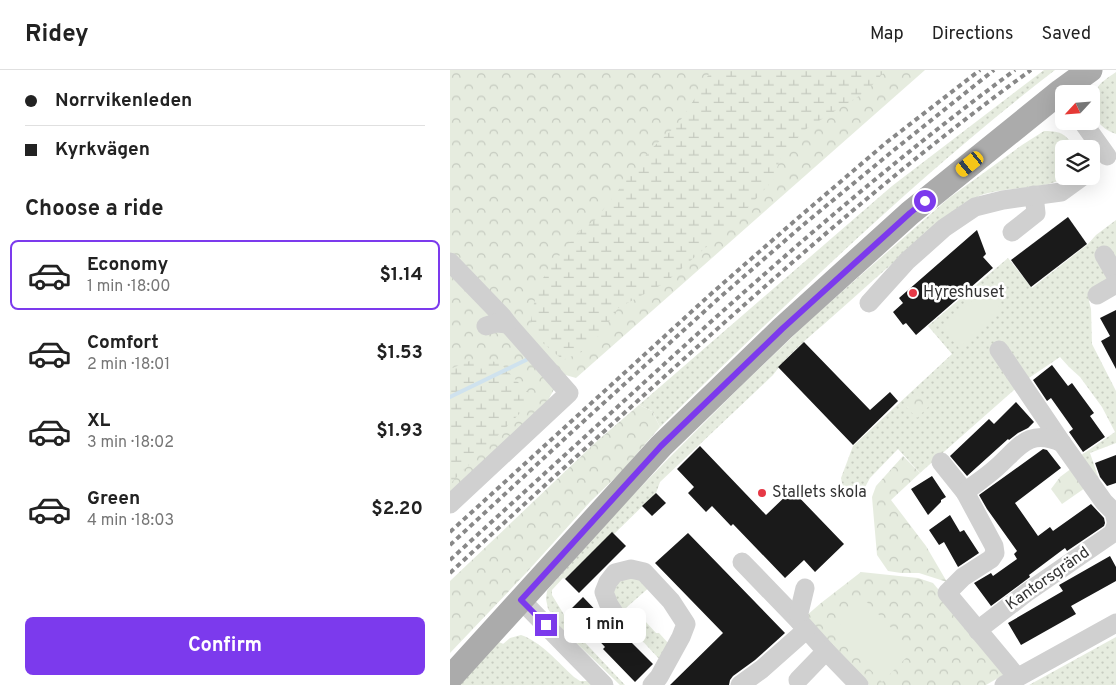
<!DOCTYPE html>
<html lang="en">
<head>
<meta charset="utf-8">
<style>
  body { margin:0; font-family:Overpass,sans-serif; background:#f6f6f6; color:#222; height:100vh; display:flex; flex-direction:column; font-size:19px; white-space:nowrap }
  * { box-sizing:border-box; margin:0 }
  p { font-size:16px; color:#767676 }
  .icon { flex:none; width:28px; height:28px; fill:none; stroke:currentColor; stroke-width:2; stroke-linecap:round; stroke-linejoin:round }
  .map { position:relative; flex:1; overflow:hidden }
  .panel { display:flex; flex-direction:column; background:#fff; width:450px }
  .panel>* { flex:none }
  .top-card { display:grid; align-content:center; height:110px; padding:0 25px; background:#fff }
  .needle { width:32px; rotate:244deg }
  .fabs { position:absolute; left:605px; top:15px; display:grid; gap:10px }
  .fabs a { display:grid; place-items:center; width:45px; height:45px; border-radius:8px; background:#fff; box-shadow:0 5px 20px #0002; font-size:25px }
  .end { position:absolute; width:22px; height:22px; margin:-11px; border:6px solid #7c3aed; background:#fff; box-shadow:0 0 0 2px #fff }
  .from { border-radius:50% }
  .bubble { position:absolute; height:35px; border-radius:8px; background:#fff; box-shadow:0 5px 20px #0002; font-size:16px; font-weight:700; line-height:35px; text-align:center }
  .car { position:absolute; width:15px; height:30px; margin:-15px -8px; border-radius:6px; box-shadow:0 0 4px 1px #0007; background:linear-gradient(#f5c518 24%,#345 0 40%,#f5c518 0 76%,#345 0 86%,#f5c518 0) }
  .top-card b { display:flex; align-items:center; gap:18px; height:48px; font-size:19px }
  .top-card b+b { border-top:1px solid #e0e0e0 }
  .top-card i { width:12px; height:12px; background:#222 }
  ul { padding:0; list-style:none }
  li { display:flex; align-items:center; gap:15px; height:70px; margin:0 10px 8px; padding:0 15px; border:2px solid transparent; border-radius:8px }
  li div { flex:1 }
  li b { display:block; font-size:19px }
  li em { font-style:normal; font-weight:700 }
  li.current { border-color:#7c3aed }
  li>.icon { width:45px; height:45px; stroke-width:1.5 }
  h2 { padding:0 25px; font-size:22px; line-height:60px }
  .action { display:flex; gap:10px; margin-top:auto; padding:10px 25px }
  .action a { flex:1; height:58px; border-radius:8px; background:#7c3aed; color:#fff; font-size:20px; font-weight:700; line-height:58px; text-align:center }
  header { display:flex; align-items:center; gap:30px; box-sizing:border-box; height:70px; padding:0 25px; background:#fff; border-bottom:1px solid #e0e0e0 }
  header strong { font-size:24px }
  nav { display:flex; gap:28px; margin-inline-start:auto; font-size:18px }
  main { display:flex; flex:1; min-height:0 }
  .map>svg:first-child { display:block }
  .grass { fill:url(#grass-dots) }
  .forest { fill:url(#forest-crowns) }
  .wetland { fill:url(#wetland-marsh) }
  .garden { fill:#e6ecdf }
  .lines { fill:none; stroke-linecap:round; stroke-linejoin:round }
  .stream { stroke:#cfe2ee; stroke-width:4 }
  .building { fill:#1a1a1a }
  .minor { stroke:#d0d0d0; stroke-width:19 }
  .major { stroke:#ababab; stroke-width:25 }
  .rail { stroke:#888; stroke-width:4; stroke-dasharray:5 4; stroke-linecap:butt }
  .route { stroke:#7c3aed; stroke-width:6 }
  .poi-dot { fill:#e63946; stroke:#fff; stroke-width:2 }
  .labels { text-anchor:middle; dominant-baseline:central; stroke-width:5; stroke-linejoin:round; paint-order:stroke }
  .poi-label { font-size:16px; fill:#333; stroke:#fff; text-anchor:start }
  .street-label { font-size:16px; fill:#333; stroke:#fff }
</style>
</head>
<body>
<header>
<strong>Ridey</strong>
<nav><a>Map</a><a>Directions</a><a>Saved</a></nav>
</header>
<main>
<section class="panel">
<div class="top-card">
<b><i class="from"></i>Norrvikenleden</b>
<b><i></i>Kyrkvägen</b>
</div>
<h2>Choose a ride</h2>
<ul>
<li class="current"><svg class="icon" aria-label="car" viewBox="0 0 24 24"><path d="M5 17H2v-5l4-1 3-4h7l3 4 3 1v5h-3M9 17h6M6 11h13"/><circle cx="7" cy="17" r="2"/><circle cx="17" cy="17" r="2"/></svg><div><b>Economy</b><p>1 min · 18:00</p></div><em>$1.14</em></li>
<li><svg class="icon" aria-label="car" viewBox="0 0 24 24"><path d="M5 17H2v-5l4-1 3-4h7l3 4 3 1v5h-3M9 17h6M6 11h13"/><circle cx="7" cy="17" r="2"/><circle cx="17" cy="17" r="2"/></svg><div><b>Comfort</b><p>2 min · 18:01</p></div><em>$1.53</em></li>
<li><svg class="icon" aria-label="car" viewBox="0 0 24 24"><path d="M5 17H2v-5l4-1 3-4h7l3 4 3 1v5h-3M9 17h6M6 11h13"/><circle cx="7" cy="17" r="2"/><circle cx="17" cy="17" r="2"/></svg><div><b>XL</b><p>3 min · 18:02</p></div><em>$1.93</em></li>
<li><svg class="icon" aria-label="car" viewBox="0 0 24 24"><path d="M5 17H2v-5l4-1 3-4h7l3 4 3 1v5h-3M9 17h6M6 11h13"/><circle cx="7" cy="17" r="2"/><circle cx="17" cy="17" r="2"/></svg><div><b>Green</b><p>4 min · 18:03</p></div><em>$2.20</em></li>
</ul>
<div class="action"><a>Confirm</a></div>
</section>
<div class="map">
<svg width="666" height="615" viewBox="0 0 666 615">
  <defs>
    <pattern id="grass-dots" width="8" height="8" patternUnits="userSpaceOnUse" patternTransform="scale(1.25)"><rect width="8" height="8" fill="#e6ecdf"/><path d="M2 2h.1M6 6h.1" fill="none" stroke="#c6cbc0" stroke-width="1.8" stroke-linecap="round"/></pattern>
    <pattern id="forest-crowns" width="20" height="18" patternUnits="userSpaceOnUse" patternTransform="scale(1.25)"><rect width="20" height="18" fill="#e6ecdf"/><path d="M2 6a3 3 0 1 1 6 0M12 15a3 3 0 1 1 6 0" fill="none" stroke="#c6cbc0"/></pattern>
    <pattern id="wetland-marsh" width="20" height="14" patternUnits="userSpaceOnUse" patternTransform="scale(1.25)"><rect width="20" height="14" fill="#e6ecdf"/><path d="M1 5h8M5 5V1M11 12h8M15 12V8" fill="none" stroke="#c6cbc0"/></pattern>
  </defs>
  <rect width="100%" height="100%" fill="#fff"/>
  <!-- grass -->
  <g class="grass">
    <path d="M594 0H605C464 109 337 233 210 357L202 341 189 335 442 116Z"/>
    <path d="M666 2V64C649 58 641 46 644 28 645 27 646 21 646 20 650 12 659 7 666 2Z"/>
    <path d="M594 61C612 61 616 64 625 79H614V106H618C591 122 558 115 529 126 518 131 508 141 498 148 461 176 426 208 391 239 368 260 341 280 323 305L210 412 206 423 164 464 162 463 115 509 113 508 102 520V525L124 561 175 615H170L110 557 98 539 96 529 97 521 100 517 157 452 215 392 290 317 363 247 499 128 572 75Z"/>
    <path d="M666 150V211L643 225 639 231 641 239 642 274 666 321V373L640 383 653 421 627 388 665 362 652 337 630 307 619 297 610 287 573 312 470 403 448 379 420 408 413 421 393 418 391 408 403 376 502 284 478 256 558 188 582 218 638 174 646 165Z"/>
    <path d="M179 504 202 515 169 544 162 520 165 515Z"/>
    <path d="M184 539 206 563H209L219 574 211 591 173 550Z"/>
    <path d="M71 565C90 571 109 593 124 607L130 611H139L142 615H7L49 572 53 574 60 568Z"/>
    <path d="M666 567V615H579Z"/>
  </g>
  <!-- forest -->
  <g class="forest">
    <path d="M0 0H475L126 308 112 304 93 340 0 426Z"/>
    <path d="M466 324 479 336 467 348 455 336Z"/>
    <path d="M189 335 202 341 210 357 172 401 140 432 77 502 0 583V511L146 372Z"/>
    <path d="M453 386 470 403 441 430 476 476 497 512 469 503H451L438 501 427 485 422 427 426 416Z"/>
    <path d="M622 398 635 418 612 434 601 419 610 407Z"/>
    <path d="M411 502 468 508 483 513 553 597 555 604 536 615H419L373 570 356 546 371 533Z"/>
  </g>
  <!-- wetland -->
  <g class="wetland">
    <path d="M261 0H436L417 21 356 59 331 86 323 110 285 152 215 213 168 238 152 262 134 281 113 290 87 268 81 251 84 233 91 211 105 191 128 162 145 150 200 80 228 54 247 25Z"/>
    <path d="M27 288 50 293 84 329 0 414V299Z"/>
  </g>
  <!-- garden -->
  <g class="garden">
    <path d="M535 220 552 240 509 278 491 257Z"/>
    <path d="M415 530 463 581 432 612 384 561Z"/>
  </g>
  <g class="lines">
    <!-- stream -->
    <path class="stream" d="M0 327 76 290 79 287"/>
  </g>
  <!-- building -->
  <g class="building">
    <path d="M618 147 637 174 581 217 561 190Z"/>
    <path d="M527 160 536 184 533 187 543 198 466 265 456 253 453 255 443 242 453 233 449 228Z"/>
    <path d="M666 240V299L651 271 660 266 650 248Z"/>
    <path d="M354 272 420 340 440 322 448 331 403 375 328 297Z"/>
    <path d="M602 295 618 316 622 313 630 324 644 343 640 346 655 367 633 382 619 362 623 359 601 328 597 331 583 310Z"/>
    <path d="M566 332 584 352 578 358 568 363 559 370 558 369 517 406 500 386 539 349 544 354Z"/>
    <path d="M250 376 316 445 342 420 394 474 365 502 354 490 335 508 283 454 281 456 262 436 256 442 238 423 244 417 227 399Z"/>
    <path d="M593 379 597 380 611 398 565 433 588 466 600 457 603 461 641 434 654 448 655 453 654 456 617 481 615 478 579 505 580 507 541 536 524 513 541 503 543 506 567 489 564 484 567 481 537 439 529 425Z"/>
    <path d="M666 385V413L657 416 650 407 645 393Z"/>
    <path d="M482 406 496 427 491 430V432L478 445 461 419Z"/>
    <path d="M206 423 216 433 202 446 192 436Z"/>
    <path d="M500 445 510 462 514 460 529 483 508 497 494 472 489 475 479 460Z"/>
    <path d="M162 462 176 476 129 523 115 509Z"/>
    <path d="M238 463 335 563 305 590 283 606 280 610 279 615H220L273 563 205 493Z"/>
    <path d="M660 486 666 497V511L621 536 626 544 571 575 558 553 613 521 609 515Z"/>
    <path d="M133 527 155 550 163 562 167 565 175 566 203 594 185 612 153 579 155 577 120 540Z"/>
  </g>
  <g class="lines">
    <!-- minor -->
    <g class="minor">
      <path d="M632 51 657 86"/>
      <path d="M562 162 586 143 584 125"/>
      <path d="M654 185 666 206"/>
      <path d="M0 192 52 246 58 254 119 323 0 434"/>
      <path d="M647 225 666 214"/>
      <path d="M419 233 457 191 494 158 525 137 553 130 611 122 633 106"/>
      <path d="M36 256 46 253 58 254"/>
      <path d="M549 280 612 373 654 432 664 442 666 451"/>
      <path d="M491 392 515 422 544 476 545 483 541 489 513 507 497 523 567 607"/>
      <path d="M515 422C525 414 536 407 546 398 568 379 578 357 612 373"/>
      <path d="M292 492 350 552"/>
      <path d="M355 518 349 543 350 552 376 581 409 615"/>
      <path d="M71 530 154 615"/>
      <path d="M172 555 159 535 154 522 158 512 165 503 181 499 194 502 221 531 236 554 231 567 209 607 202 615"/>
      <path d="M528 561 533 556 576 523 663 463 666 455"/>
      <path d="M348 610 376 581"/>
      <path d="M290 615 312 599 356 560"/>
      <path d="M554 615 666 553"/>
    </g>
    <!-- major -->
    <path class="major" d="M0 608 211 376 332 259 460 143 611 21 640 0"/>
    <!-- rail -->
    <g class="rail">
      <path d="M0 462 262 223 348 148 437 72 530 0"/>
      <path d="M0 475 124 360 268 229 353 155 444 80 544 0"/>
      <path d="M0 490C62 433 125 376 187 319 308 208 432 98 565 0"/>
      <path d="M0 503C75 433 150 365 225 297 340 193 456 91 581 0"/>
    </g>
  </g>
  <g class="lines">
    <!-- route -->
    <path class="route" d="M96 555 71 530 211 376 332 259 460 143 475 131"/>
  </g>
  <!-- markers -->
  <g class="poi-dot">
    <circle cx="463" cy="223" r="5"/>
    <circle cx="312" cy="423" r="5"/>
  </g>
  <g class="labels">
    <!-- poi labels -->
    <g class="poi-label">
      <text x="473" y="223">Hyreshuset</text>
      <text x="322" y="423">Stallets skola</text>
    </g>
    <!-- street labels -->
    <g class="street-label">
      <text transform="translate(598 509) rotate(-35)">Kantorsgränd</text>
    </g>
  </g>
</svg>
<div class="fabs">
<a><svg class="needle" viewBox="-14 -14 28 28"><path d="M0-13l5 13h-10z" fill="#e53935"/><path d="M0 13l5-13h-10z" fill="#767676"/></svg></a>
<a><svg class="icon" aria-label="layers" viewBox="0 0 24 24"><path d="M12 4l9 5-9 5-9-5zM3 14l9 5 9-5"/></svg></a>
</div>
<i class="end from" style="left:475px;top:131px"></i>
<i class="end" style="left:96px;top:555px"></i>
<div class="bubble" style="left:114px;top:538px;width:82px">1 min</div>
<i class="car" style="left:520px;top:94px;rotate:231deg"></i>
</div>
</main>
</body>
</html>
